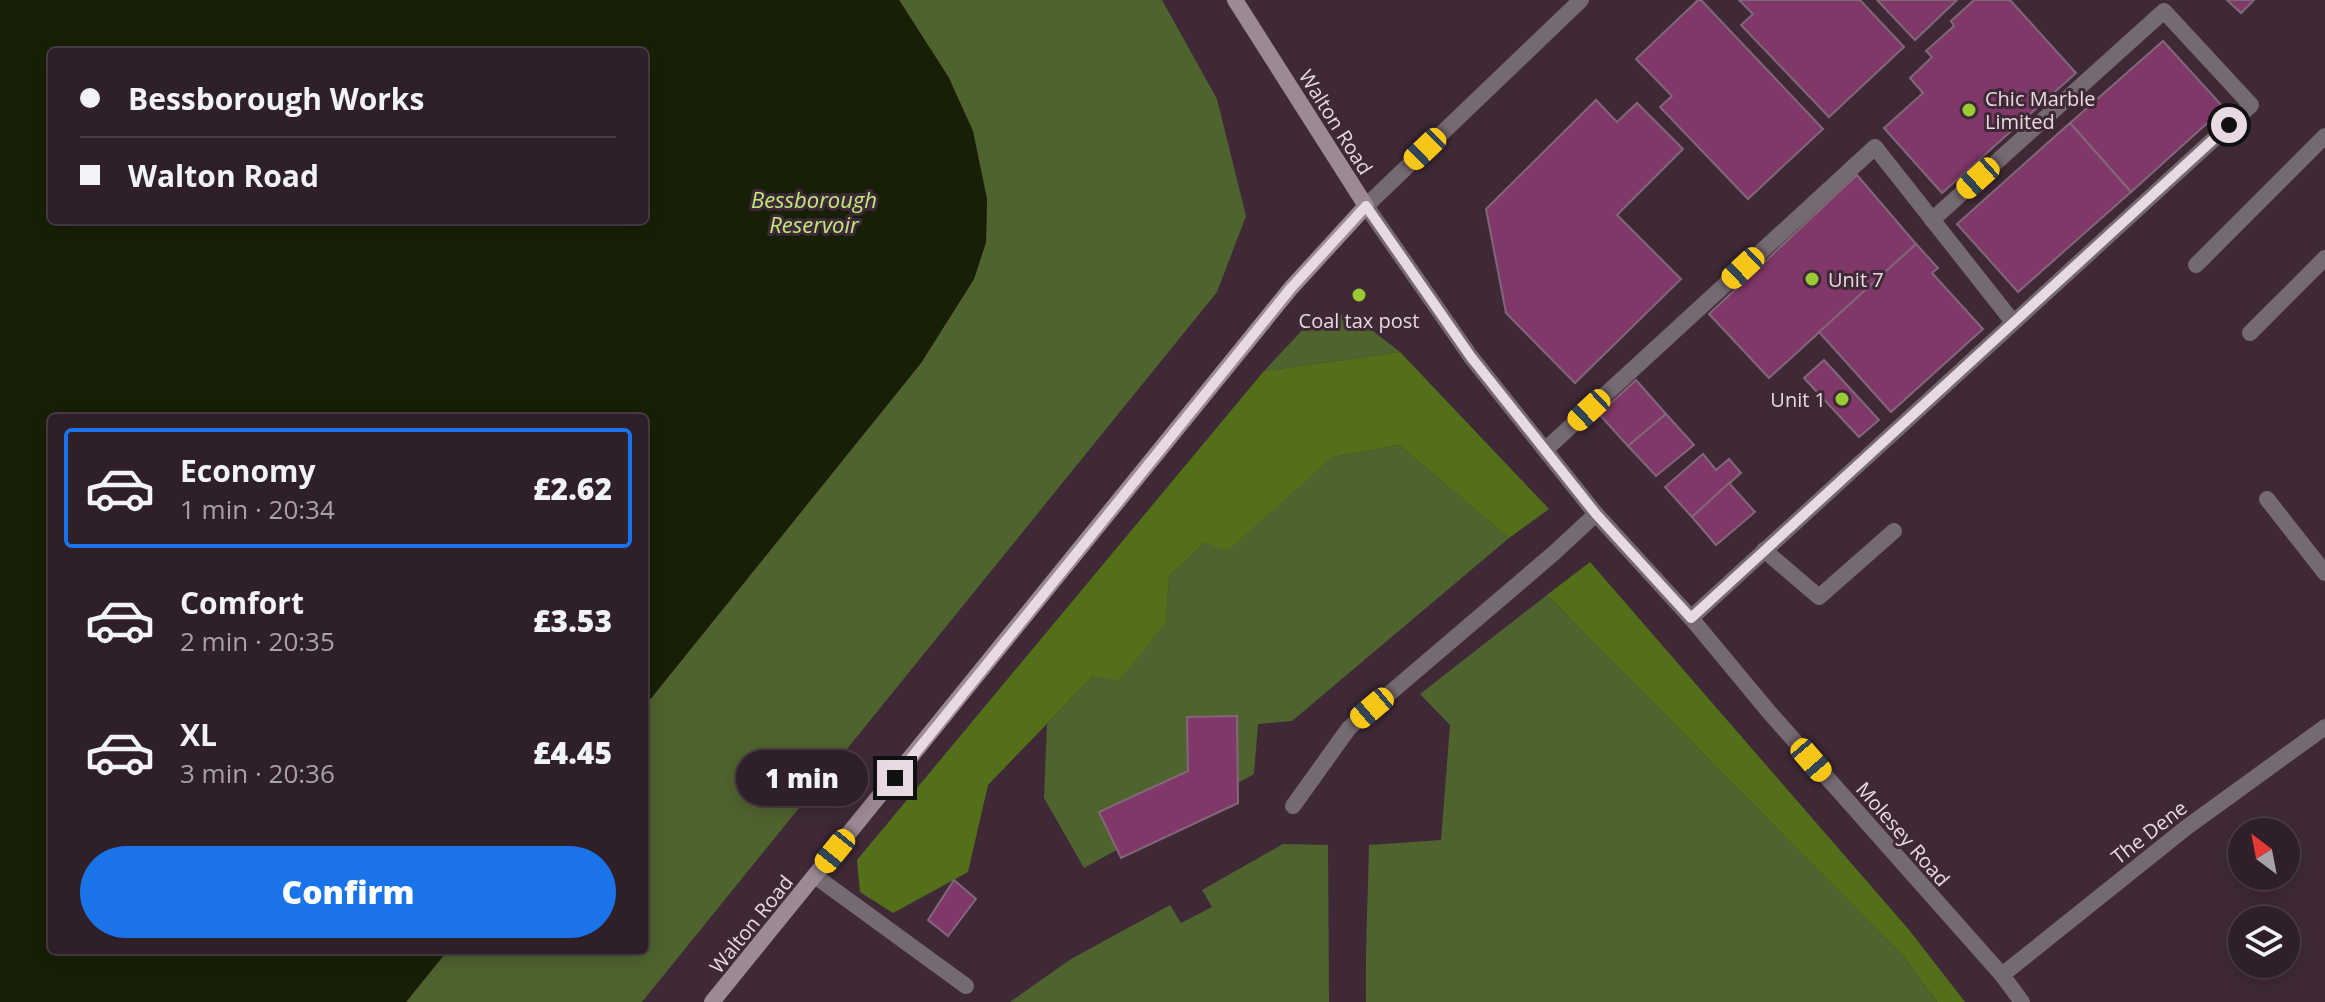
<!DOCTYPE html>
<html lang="en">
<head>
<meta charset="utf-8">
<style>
  body { margin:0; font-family:"Open Sans",sans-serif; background:#372731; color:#f1f3f6; height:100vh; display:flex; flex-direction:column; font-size:30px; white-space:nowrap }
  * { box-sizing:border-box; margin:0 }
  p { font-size:26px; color:#a7a2a8 }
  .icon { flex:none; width:44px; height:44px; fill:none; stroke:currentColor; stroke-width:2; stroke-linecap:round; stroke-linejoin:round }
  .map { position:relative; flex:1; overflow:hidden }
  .drawer { position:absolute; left:48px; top:414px; width:600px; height:540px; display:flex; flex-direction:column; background:#2f1f29; border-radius:8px; box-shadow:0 4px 20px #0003,0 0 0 2px #4a3d46 }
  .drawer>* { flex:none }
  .banner { position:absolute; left:48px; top:48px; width:600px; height:176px; border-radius:8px; box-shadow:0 4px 20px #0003,0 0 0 2px #4a3d46; display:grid; align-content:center; height:176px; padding:0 32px; background:#2f1f29 }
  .needle { width:52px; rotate:328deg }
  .controls { position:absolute; left:2228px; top:818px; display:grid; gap:16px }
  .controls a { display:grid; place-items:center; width:72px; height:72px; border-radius:50%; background:#2f1f29; box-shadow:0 4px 20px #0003,0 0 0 2px #4a3d46; font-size:40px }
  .end { position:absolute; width:36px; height:36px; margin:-18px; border:10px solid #e8d9e2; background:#111; box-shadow:0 0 0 4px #111 }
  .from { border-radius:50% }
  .bubble { position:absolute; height:56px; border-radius:28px; background:#2f1f29; box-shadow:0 4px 20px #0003,0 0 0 2px #4a3d46; font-size:26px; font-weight:800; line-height:56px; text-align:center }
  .car { position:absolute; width:24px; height:48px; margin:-24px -12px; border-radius:10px; box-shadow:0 0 6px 2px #0007; background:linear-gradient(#f5c518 24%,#345 0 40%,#f5c518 0 76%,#345 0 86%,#f5c518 0) }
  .banner b { display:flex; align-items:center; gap:28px; height:76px; font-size:30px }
  .banner b+b { border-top:2px solid #4a3d46 }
  .banner i { width:20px; height:20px; background:#f1f3f6 }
  ul { padding:14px 0 0; list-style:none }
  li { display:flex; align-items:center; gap:24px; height:120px; margin:0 16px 12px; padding:0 16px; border:4px solid transparent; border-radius:8px }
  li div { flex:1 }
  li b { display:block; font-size:30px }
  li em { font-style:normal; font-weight:800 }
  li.selected { border-color:#1a73e8 }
  li>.icon { width:72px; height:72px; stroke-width:1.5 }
  .action { display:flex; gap:16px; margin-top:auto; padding:16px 32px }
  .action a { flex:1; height:92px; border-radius:48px; background:#1a73e8; color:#fff; font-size:32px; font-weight:800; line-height:92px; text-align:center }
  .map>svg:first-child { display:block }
  .green { fill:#4f632e }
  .forest { fill:#536f19 }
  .water { fill:#172006; fill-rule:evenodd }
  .building { fill:#7f3868; stroke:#816777; stroke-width:2 }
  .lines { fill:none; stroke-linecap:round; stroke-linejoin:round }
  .lane { stroke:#756a71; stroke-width:16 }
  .street { stroke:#756a71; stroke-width:16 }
  .secondary { stroke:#9b8994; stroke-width:16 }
  .route { stroke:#e8d9e2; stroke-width:10 }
  .poi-dot { fill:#9acb34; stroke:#3f2937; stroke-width:3 }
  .labels { text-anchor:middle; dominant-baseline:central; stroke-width:6; stroke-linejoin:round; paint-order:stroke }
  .poi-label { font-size:20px; fill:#e8d9e2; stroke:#3f2937; text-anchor:start }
  .street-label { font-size:20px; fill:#e8d9e2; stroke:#3f2937 }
  .water-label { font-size:22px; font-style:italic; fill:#c1ea7c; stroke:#3f2937 }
</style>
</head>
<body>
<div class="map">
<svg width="2325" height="1002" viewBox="0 0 2325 1002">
  <rect width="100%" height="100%" fill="#3f2937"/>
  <!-- green -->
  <g class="green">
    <path d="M899 0H1162L1217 99 1246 216 1217 292 642 1002H406L448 950H644V707L921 363 974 279 986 242 987 199 949 78Z"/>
    <path d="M1350 313 1400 352 1264 371 1310 322Z"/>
    <path d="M1399 445 1509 538 1292 721 1258 724 1254 774 1084 868 1044 798 1047 724 1093 676 1166 622 1169 577 1204 543 1228 549 1333 457Z"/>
    <path d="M1547 595 1903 956 1937 1002H1366C1365 949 1368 897 1369 845L1441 840 1450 725 1420 694Z"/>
    <path d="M1283 844 1328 845 1329 1002H1010L1071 959 1170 905 1181 923 1212 907 1202 890Z"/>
  </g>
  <!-- forest -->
  <g class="forest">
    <path d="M1400 352 1549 509 1509 538 1399 445 1333 457 1228 550 1204 543 1169 577 1166 622 1119 680 1093 676 988 785 968 872 893 913 860 892 857 860 1264 371Z"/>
    <path d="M1590 562 1910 931 1965 1002H1937L1903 956 1547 595Z"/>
  </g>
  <!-- water -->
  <path class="water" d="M0 0H899L949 78 973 131 987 199 986 242 974 279 921 363 644 707V418H52V950H448L406 1002H0ZM52 52H644V220H52Z"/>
  <!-- building -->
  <g class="building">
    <path d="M1698 0H1701L1823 129 1748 199 1660 107 1672 96 1636 59Z"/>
    <path d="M1739 0H1860L1904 47 1829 117 1741 25 1753 14Z"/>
    <path d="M1877 0H1957L1915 40Z"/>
    <path d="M1974 0H2010L2076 73 1942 193 1884 128 1923 93 1910 78 1932 57 1926 51 1954 26 1951 21Z"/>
    <path d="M2227 0H2254L2241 13Z"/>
    <path d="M2163 41 2224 108 2131 192 2070 123Z"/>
    <path d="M1596 100 1617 122 1637 103 1683 149 1617 215 1681 279 1575 383 1506 313 1486 209Z"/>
    <path d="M2070 123 2131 192 2018 292 1957 224Z"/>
    <path d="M1857 175 1916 244 1769 378 1709 314Z"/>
    <path d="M1916 244 1938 268 1932 273 1983 329 1891 412 1819 332Z"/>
    <path d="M1824 360 1879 420 1859 437 1804 378Z"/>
    <path d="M1636 380 1666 414 1628 446 1599 414Z"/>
    <path d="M1666 414 1694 445 1656 476 1628 446Z"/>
    <path d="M1703 454 1716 470 1729 459 1741 473 1692 517 1665 487Z"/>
    <path d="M1729 483 1755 512 1716 545 1692 517Z"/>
    <path d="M1237 716 1238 803 1121 858 1099 812 1188 771 1187 717Z"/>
    <path d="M954 880 976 899 948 936 928 920Z"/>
  </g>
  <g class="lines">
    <!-- lane -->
    <g class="lane">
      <path d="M2196 265 2325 136"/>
      <path d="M2250 333 2325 258"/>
      <path d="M1545 450 1875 147 2013 322"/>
      <path d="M1764 550 1819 597 1894 531"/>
      <path d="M1691 618 2251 105 2164 11 1932 220"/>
      <path d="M1293 806 1349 728 1554 553 1596 514"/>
      <path d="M815 876 966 986"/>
    </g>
    <!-- street -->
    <g class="street">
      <path d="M1581 0 1366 206 1471 357 1596 514 1691 618 1769 712 2002 975 2022 1002"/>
      <path d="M2267 499 2325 573"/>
      <path d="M2002 975 2187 827 2325 727"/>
    </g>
    <!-- secondary -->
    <path class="secondary" d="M712 1002 1291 288 1366 206 1235 0"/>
  </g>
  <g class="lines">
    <!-- route -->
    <path class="route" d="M895 778 1291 288 1366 206 1471 357 1596 514 1691 618 2229 125"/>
  </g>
  <!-- markers -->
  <g class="poi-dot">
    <circle cx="1969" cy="110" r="8"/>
    <circle cx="1812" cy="279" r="8"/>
    <circle cx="1359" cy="295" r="8"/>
    <circle cx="1842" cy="399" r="8"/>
  </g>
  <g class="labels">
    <!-- poi labels -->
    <g class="poi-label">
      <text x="1985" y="98">Chic Marble<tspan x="1985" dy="23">Limited</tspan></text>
      <text x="1828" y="279">Unit 7</text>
      <text x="1359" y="320" text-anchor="middle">Coal tax post</text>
      <text x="1826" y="399" text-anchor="end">Unit 1</text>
    </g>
    <!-- street labels -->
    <g class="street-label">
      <text transform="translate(1336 122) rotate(58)">Walton Road</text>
      <text transform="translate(2149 832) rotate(-38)">The Dene</text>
      <text transform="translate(1903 834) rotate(49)">Molesey Road</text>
      <text transform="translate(751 924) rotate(-51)">Walton Road</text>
    </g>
    <!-- water labels -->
    <g class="water-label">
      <text x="814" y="199">Bessborough<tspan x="814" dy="25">Reservoir</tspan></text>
    </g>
  </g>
</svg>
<div class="controls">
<a><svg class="needle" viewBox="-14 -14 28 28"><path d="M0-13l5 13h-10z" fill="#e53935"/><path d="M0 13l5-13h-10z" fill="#a7a2a8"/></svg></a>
<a><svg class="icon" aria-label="layers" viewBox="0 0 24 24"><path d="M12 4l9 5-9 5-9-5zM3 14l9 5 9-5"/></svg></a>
</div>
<i class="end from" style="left:2229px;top:125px"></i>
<i class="end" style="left:895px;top:778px"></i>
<div class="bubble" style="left:736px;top:750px;width:132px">1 min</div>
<i class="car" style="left:1425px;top:149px;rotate:226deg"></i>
<i class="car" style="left:1978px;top:178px;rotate:228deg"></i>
<i class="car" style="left:1743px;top:268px;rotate:227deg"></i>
<i class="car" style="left:1589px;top:410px;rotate:227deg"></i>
<i class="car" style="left:1372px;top:708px;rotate:230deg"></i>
<i class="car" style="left:1811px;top:760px;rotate:139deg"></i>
<i class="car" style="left:835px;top:851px;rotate:219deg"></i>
<div class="banner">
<b><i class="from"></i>Bessborough Works</b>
<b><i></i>Walton Road</b>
</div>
<section class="drawer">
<ul>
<li class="selected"><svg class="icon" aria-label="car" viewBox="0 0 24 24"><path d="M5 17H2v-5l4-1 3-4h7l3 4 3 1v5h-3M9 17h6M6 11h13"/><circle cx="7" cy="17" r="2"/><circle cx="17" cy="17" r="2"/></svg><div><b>Economy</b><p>1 min · 20:34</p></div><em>£2.62</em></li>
<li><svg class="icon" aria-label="car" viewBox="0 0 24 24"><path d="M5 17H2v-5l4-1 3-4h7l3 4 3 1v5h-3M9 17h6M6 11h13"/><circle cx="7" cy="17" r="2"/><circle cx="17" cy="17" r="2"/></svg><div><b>Comfort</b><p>2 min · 20:35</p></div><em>£3.53</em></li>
<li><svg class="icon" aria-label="car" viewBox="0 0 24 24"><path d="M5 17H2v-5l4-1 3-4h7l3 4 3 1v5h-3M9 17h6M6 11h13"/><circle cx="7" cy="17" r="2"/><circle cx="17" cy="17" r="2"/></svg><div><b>XL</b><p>3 min · 20:36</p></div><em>£4.45</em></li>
</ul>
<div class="action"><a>Confirm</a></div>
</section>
</div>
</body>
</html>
